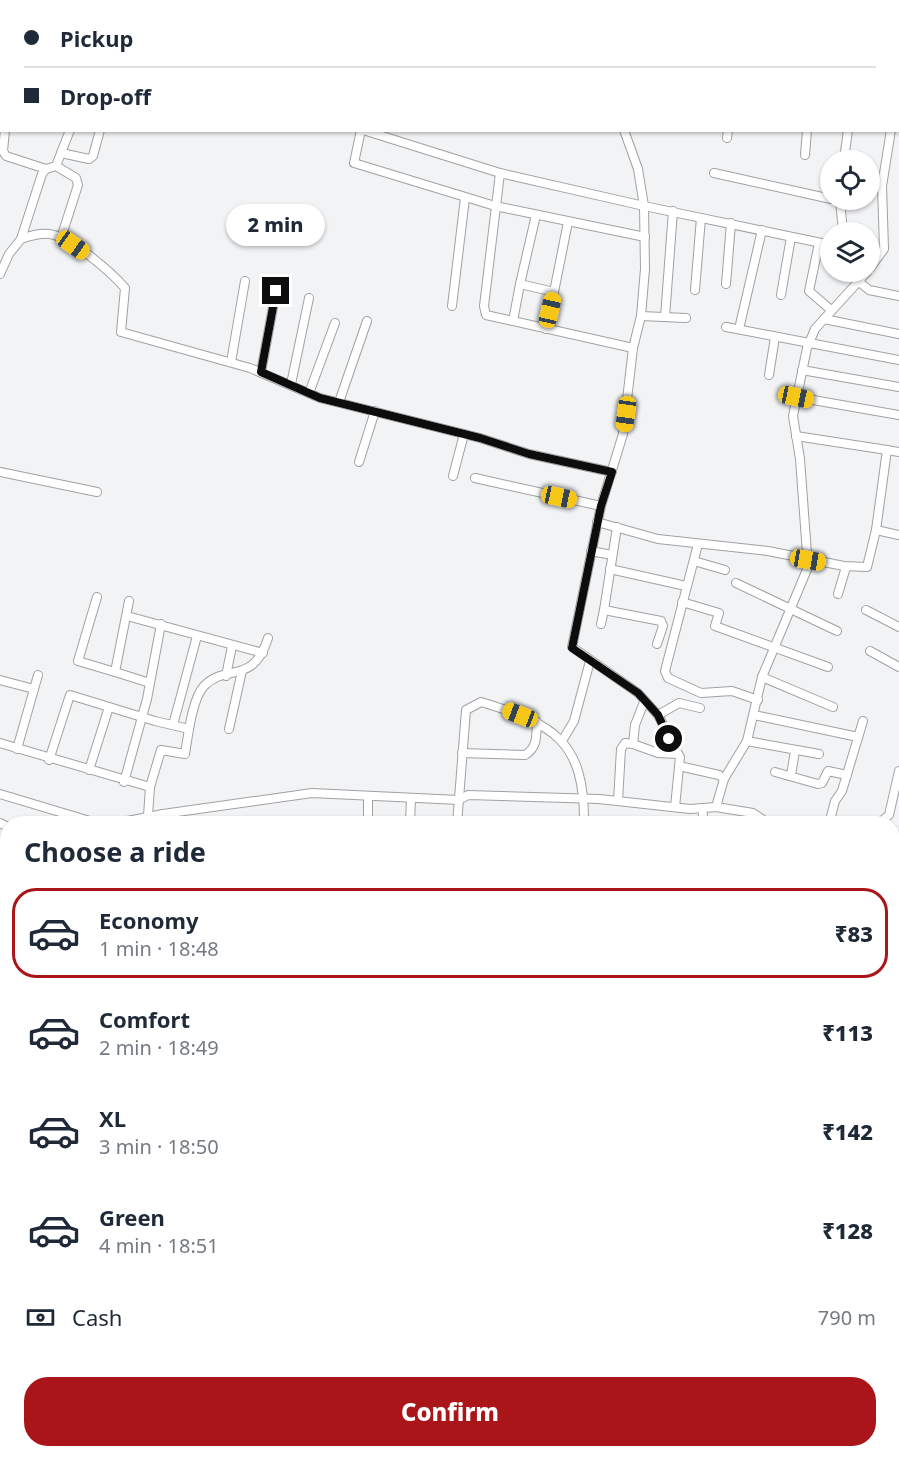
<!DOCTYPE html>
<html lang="en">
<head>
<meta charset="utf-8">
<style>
  body { margin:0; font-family:"Noto Sans",sans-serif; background:#f2f2f3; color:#1f2937; height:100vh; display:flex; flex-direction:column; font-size:22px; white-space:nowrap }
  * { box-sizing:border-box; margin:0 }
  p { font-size:20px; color:#747a83 }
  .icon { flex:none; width:33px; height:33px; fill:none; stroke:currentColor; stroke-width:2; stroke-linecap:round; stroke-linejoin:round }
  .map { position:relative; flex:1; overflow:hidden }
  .side { position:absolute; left:0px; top:816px; width:900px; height:642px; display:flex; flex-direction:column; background:#fff; border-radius:24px 24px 0 0; box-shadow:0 2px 4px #0004 }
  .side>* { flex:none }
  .guide { position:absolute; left:0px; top:0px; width:900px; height:132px; box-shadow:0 2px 4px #0004; display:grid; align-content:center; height:132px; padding:0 24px; background:#fff }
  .controls { position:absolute; left:820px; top:150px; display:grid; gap:12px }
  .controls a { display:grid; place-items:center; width:60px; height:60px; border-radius:50%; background:#fff; box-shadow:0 2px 4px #0004; font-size:30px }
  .end { position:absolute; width:27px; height:27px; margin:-14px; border:8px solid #0d0d0e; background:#fff; box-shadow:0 0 0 3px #fff }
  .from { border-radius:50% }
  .bubble { position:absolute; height:42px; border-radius:21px; background:#fff; box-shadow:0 2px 4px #0004; font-size:20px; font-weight:800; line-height:42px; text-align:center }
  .car { position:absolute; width:18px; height:36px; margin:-18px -9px; border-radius:8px; box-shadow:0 0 4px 2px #0007; background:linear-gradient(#f5c518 24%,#345 0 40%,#f5c518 0 76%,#345 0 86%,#f5c518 0) }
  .guide b { display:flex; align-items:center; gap:21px; height:57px; font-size:22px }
  .guide b+b { border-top:2px solid #e0e1e3 }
  .guide i { width:15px; height:15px; background:#1f2937 }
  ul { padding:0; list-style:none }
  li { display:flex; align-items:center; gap:18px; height:90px; margin:0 12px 9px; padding:0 12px; border:3px solid transparent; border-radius:24px }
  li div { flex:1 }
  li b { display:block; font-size:22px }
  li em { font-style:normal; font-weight:800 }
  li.selected { border-color:#a91518 }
  li>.icon { width:54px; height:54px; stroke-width:1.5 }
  h2 { padding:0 24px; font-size:27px; line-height:72px }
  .pay { display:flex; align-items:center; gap:15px; height:66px; padding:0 24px; font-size:22px }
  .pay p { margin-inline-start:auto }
  .cta { display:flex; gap:12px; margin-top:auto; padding:12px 24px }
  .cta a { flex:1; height:69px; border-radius:24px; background:#a91518; color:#fff; font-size:24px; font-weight:800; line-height:69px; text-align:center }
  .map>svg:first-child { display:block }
  .green { fill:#cce4c3 }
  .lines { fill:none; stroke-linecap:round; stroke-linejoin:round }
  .minor-casing { stroke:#a0a1a2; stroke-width:10 }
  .highway-casing { stroke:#a0a1a2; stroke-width:13 }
  .minor { stroke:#fff; stroke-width:8 }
  .highway { stroke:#fff; stroke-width:10 }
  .route { stroke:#0d0d0e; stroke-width:8 }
</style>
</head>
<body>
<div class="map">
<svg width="899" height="1458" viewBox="0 0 899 1458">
  <rect width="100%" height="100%" fill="#f2f3f5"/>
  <!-- green -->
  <path class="green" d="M899 1222V1292L893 1288 892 1228Z"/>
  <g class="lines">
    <defs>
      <g id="minor">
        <path d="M6 0V2"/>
        <path d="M166 0 172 2"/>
        <path d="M248 0 256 2"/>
        <path d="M526 0V2"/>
        <path d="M567 0 568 2"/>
        <path d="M590 0V2"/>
        <path d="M32 2V0"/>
        <path d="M70 2V0"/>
        <path d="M104 2 105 0"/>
        <path d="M237 2V0"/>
        <path d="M267 2V0"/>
        <path d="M308 2 309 0"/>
        <path d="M348 2V0"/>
        <path d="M387 2V0"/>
        <path d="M482 2V0"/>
        <path d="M623 2V0"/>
        <path d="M665 2V0"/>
        <path d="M707 2V0"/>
        <path d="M752 2V0"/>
        <path d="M782 2V0"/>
        <path d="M823 2V0"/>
        <path d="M868 2 869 0"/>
        <path d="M898 54H899"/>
        <path d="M0 80 2 82"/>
        <path d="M898 83 899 80"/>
        <path d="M0 118 2 117"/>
        <path d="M5 130 3 151 6 156 46 169"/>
        <path d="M361 130 354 163 495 206 645 237"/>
        <path d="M363 130 500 173 644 206 831 245"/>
        <path d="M624 130 638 169 644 206 645 269 641 316 633 348 623 434 601 506 572 647 638 693 658 715 680 757 675 807"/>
        <path d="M727 138 728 130"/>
        <path d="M61 153 89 159 93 156 100 130"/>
        <path d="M805 155 807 130"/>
        <path d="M844 160 848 130"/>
        <path d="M56 166 76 178 78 185 61 238"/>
        <path d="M500 173 484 306 486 315 633 348"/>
        <path d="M714 173 831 199"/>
        <path d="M870 186H882"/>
        <path d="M840 200 843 232"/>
        <path d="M536 215 520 284 554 292 568 222"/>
        <path d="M21 239 42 174 46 169 56 166 70 130"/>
        <path d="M819 243 809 291 831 310"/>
        <path d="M870 268 884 249 882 186 891 130"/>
        <path d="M851 272 860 279"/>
        <path d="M0 274 9 254 21 239C30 236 39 233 49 234 70 236 111 272 125 288L121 332 250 368 320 398 480 438 529 454 612 472"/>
        <path d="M858 281 869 290 899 296"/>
        <path d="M726 284 731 223"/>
        <path d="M695 290 701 218"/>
        <path d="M781 295 791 237"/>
        <path d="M452 306 465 198"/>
        <path d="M641 316 686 318"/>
        <path d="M665 317 673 211"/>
        <path d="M824 319 899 334"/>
        <path d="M513 321 520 284"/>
        <path d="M726 327 899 360"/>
        <path d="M546 329 554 292"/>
        <path d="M739 329 762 230"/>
        <path d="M231 362 245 281"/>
        <path d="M802 370 899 387"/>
        <path d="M261 372 276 291"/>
        <path d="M769 375 775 337"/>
        <path d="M291 384 309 298"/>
        <path d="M309 393 335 323"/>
        <path d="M796 397 899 415"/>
        <path d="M339 402 367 321"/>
        <path d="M887 450 899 452"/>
        <path d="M359 462 375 411"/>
        <path d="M0 472 97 492"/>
        <path d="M453 476 464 434"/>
        <path d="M475 478 601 506"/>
        <path d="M597 522 658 539 768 551 844 566 867 567 876 530 887 450 796 436"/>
        <path d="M617 527 604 610 661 621 663 626 657 644"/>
        <path d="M876 530 899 535"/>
        <path d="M698 544 665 671 668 678 701 693 732 691 758 700"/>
        <path d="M591 551 612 555"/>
        <path d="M694 561 725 570"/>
        <path d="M610 569 686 586"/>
        <path d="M736 583 837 631"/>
        <path d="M838 594 846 567"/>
        <path d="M97 597 78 661 115 672 129 601"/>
        <path d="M682 602 719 613 715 626 828 667"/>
        <path d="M866 610 899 627"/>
        <path d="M127 616 263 653"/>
        <path d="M601 624 604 610"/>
        <path d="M870 651 899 667"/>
        <path d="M115 672 150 683"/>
        <path d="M226 676 232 646"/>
        <path d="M762 677 833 707"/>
        <path d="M0 680 34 689"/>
        <path d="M658 715 679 703 700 708"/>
        <path d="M754 715 858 737"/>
        <path d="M173 725 197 636"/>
        <path d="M229 729 242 671"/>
        <path d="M562 741 574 721 590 661"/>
        <path d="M747 741 819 754"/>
        <path d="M0 743 150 787"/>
        <path d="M633 744 658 753 677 754"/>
        <path d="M17 749 38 675"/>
        <path d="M462 753 525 755C538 747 536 736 537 722"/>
        <path d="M49 760 70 695 155 721 189 729"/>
        <path d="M679 766 719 775 724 779"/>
        <path d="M89 770 109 707"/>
        <path d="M775 772 818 784 822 783 828 771 847 775"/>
        <path d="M791 775 795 751"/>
        <path d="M124 782 147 699 161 624"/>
        <path d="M0 794 100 824"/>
        <path d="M618 801 621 749 625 743 633 744 635 725 644 702"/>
        <path d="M716 807 724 779 747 741 762 677 808 567 800 459 793 416 807 348 815 329 867 272"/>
        <path d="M702 808 704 824"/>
        <path d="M148 816 150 787 161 750 185 754C188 736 192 699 204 686 226 663 253 686 268 638"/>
        <path d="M0 823 8 827"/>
        <path d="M112 824 163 814 312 793 459 800 468 795 599 799 690 809 716 807 753 813 769 824"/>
        <path d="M368 824V797"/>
        <path d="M410 824 411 799"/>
        <path d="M457 824 466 710 481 702C554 724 585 741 584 824"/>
        <path d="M829 824 835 801 842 791 863 721"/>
        <path d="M878 824 889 815 899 771"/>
        <path d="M892 878 899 879"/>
        <path d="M892 915 899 909"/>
        <path d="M0 938 8 919"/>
        <path d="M0 947 8 951"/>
        <path d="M892 953 899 947"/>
        <path d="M892 1002 899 996"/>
        <path d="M892 1039 899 1033"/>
        <path d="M892 1072 899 1077"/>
        <path d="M0 1093 8 1086"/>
        <path d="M892 1104 899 1084"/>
        <path d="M892 1143 899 1137"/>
        <path d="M0 1164 8 1167"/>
        <path d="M892 1206 899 1200"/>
        <path d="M0 1232 8 1212"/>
        <path d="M892 1321 899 1324"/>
        <path d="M0 1351 8 1327"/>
        <path d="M892 1440 899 1441"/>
        <path d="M134 1450 148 1458"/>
        <path d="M227 1450 242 1458"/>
        <path d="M326 1450 333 1458"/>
        <path d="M797 1450 819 1457 822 1450"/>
        <path d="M0 1453 8 1458"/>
        <path d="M73 1458 77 1450"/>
        <path d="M214 1458 216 1450"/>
        <path d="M377 1458 385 1450"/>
        <path d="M406 1458 407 1450"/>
        <path d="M436 1458 444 1450"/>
        <path d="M493 1458 502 1450"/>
        <path d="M538 1458 546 1450"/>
        <path d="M602 1458 611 1450"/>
        <path d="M697 1458 700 1450"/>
        <path d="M745 1458 748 1450"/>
      </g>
      <g id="highway">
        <path d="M892 1169 899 1163"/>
        <path d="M892 1186 899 1181"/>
        <path d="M561 1458 569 1450"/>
        <path d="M583 1458 592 1450"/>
      </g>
    </defs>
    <!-- minor casing -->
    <use href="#minor" class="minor-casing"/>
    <!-- highway casing -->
    <use href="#highway" class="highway-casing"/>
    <!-- minor -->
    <use href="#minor" class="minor"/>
    <!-- highway -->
    <use href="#highway" class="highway"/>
  </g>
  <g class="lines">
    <!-- route -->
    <path class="route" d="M276 291 261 372 320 398 480 438 529 454 612 472 601 506 572 648 638 693 658 715 669 739"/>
  </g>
</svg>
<div class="controls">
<a><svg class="icon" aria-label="locate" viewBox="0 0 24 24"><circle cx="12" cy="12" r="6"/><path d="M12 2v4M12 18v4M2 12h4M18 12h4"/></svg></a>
<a><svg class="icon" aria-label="layers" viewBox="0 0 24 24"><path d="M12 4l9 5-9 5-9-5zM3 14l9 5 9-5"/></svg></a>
</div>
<i class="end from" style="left:669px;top:739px"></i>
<i class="end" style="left:276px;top:291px"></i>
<div class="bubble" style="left:226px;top:204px;width:99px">2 min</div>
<i class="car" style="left:73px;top:245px;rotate:125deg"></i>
<i class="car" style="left:550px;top:310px;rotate:13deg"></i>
<i class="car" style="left:796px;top:397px;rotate:102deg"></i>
<i class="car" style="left:626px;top:414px;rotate:188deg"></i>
<i class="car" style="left:559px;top:497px;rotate:102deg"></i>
<i class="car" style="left:808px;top:560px;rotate:100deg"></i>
<i class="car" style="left:520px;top:715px;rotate:291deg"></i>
<div class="guide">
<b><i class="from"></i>Pickup</b>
<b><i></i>Drop-off</b>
</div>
<section class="side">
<h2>Choose a ride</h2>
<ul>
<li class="selected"><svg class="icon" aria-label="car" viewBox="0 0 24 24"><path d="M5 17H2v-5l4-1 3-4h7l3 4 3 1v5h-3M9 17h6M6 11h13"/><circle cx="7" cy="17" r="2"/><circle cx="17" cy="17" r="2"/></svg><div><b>Economy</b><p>1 min · 18:48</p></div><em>₹83</em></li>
<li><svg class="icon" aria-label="car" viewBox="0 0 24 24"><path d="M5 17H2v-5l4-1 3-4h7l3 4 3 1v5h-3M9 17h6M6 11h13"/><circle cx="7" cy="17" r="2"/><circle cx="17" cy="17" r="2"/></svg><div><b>Comfort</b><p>2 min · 18:49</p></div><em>₹113</em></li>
<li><svg class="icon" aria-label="car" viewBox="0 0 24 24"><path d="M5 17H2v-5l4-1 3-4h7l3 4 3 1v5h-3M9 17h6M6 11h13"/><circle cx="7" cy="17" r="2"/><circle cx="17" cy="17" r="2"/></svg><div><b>XL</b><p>3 min · 18:50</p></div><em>₹142</em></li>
<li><svg class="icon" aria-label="car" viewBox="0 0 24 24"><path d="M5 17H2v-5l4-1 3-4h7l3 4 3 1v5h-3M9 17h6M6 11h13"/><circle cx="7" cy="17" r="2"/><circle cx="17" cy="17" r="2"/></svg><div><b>Green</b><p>4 min · 18:51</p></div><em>₹128</em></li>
</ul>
<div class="pay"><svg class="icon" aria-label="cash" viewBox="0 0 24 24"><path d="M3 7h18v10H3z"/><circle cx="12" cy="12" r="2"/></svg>Cash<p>790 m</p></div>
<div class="cta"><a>Confirm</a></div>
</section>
</div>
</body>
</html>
